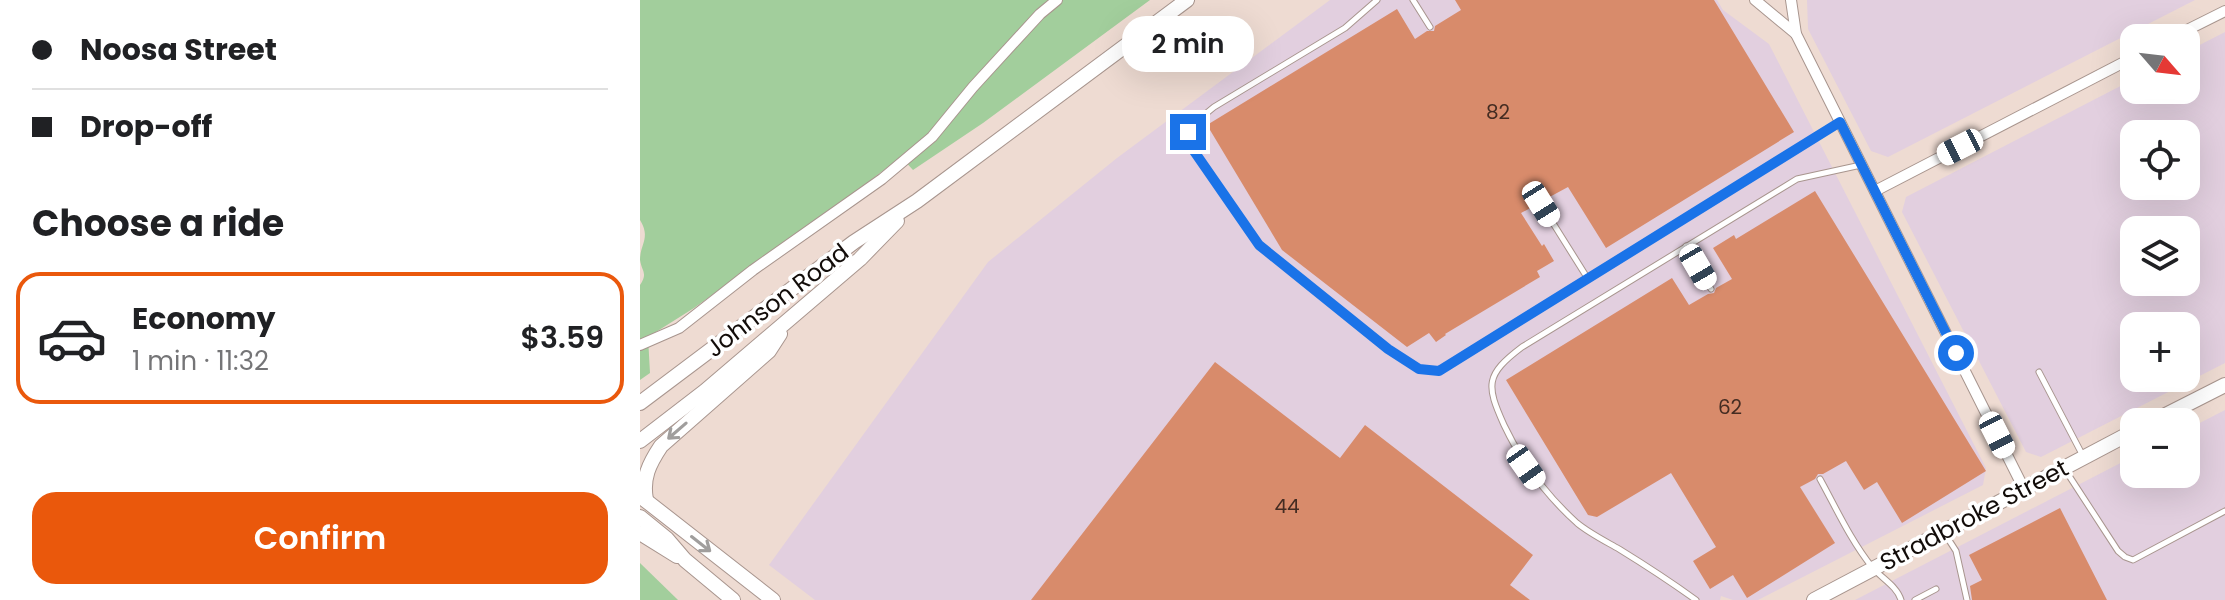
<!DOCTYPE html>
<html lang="en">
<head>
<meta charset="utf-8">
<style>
  body { margin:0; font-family:Poppins,sans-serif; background:#f6f6f6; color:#202124; height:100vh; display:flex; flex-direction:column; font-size:30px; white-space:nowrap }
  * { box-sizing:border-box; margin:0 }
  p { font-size:26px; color:#757577 }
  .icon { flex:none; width:44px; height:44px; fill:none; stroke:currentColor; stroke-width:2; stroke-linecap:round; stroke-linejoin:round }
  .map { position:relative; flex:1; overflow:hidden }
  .sheet { display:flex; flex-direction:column; background:#fff; width:640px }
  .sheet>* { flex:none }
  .guide { display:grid; align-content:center; height:176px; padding:0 32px; background:#fff }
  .needle { width:52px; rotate:118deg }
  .buttons { position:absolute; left:1480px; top:24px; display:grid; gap:16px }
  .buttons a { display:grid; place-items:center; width:80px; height:80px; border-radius:16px; background:#fff; box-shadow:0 8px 32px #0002; font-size:40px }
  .end { position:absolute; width:36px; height:36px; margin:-18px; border:10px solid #1a73e8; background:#fff; box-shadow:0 0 0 4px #fff }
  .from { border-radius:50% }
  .bubble { position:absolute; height:56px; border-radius:24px; background:#fff; box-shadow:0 8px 32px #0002; font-size:26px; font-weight:600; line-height:56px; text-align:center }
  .car { position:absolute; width:24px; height:48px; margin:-24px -12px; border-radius:10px; box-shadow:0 0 6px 2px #0007; background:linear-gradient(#fff 24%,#345 0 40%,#fff 0 76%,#345 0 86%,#fff 0) }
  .guide b { display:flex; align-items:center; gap:28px; height:76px; font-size:30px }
  .guide b+b { border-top:2px solid #e0e0e0 }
  .guide i { width:20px; height:20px; background:#202124 }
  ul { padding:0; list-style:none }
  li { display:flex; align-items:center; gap:24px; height:132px; margin:0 16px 12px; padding:0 16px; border:4px solid transparent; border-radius:24px }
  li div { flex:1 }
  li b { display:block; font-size:30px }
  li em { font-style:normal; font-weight:600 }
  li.selected { border-color:#ea580c }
  li>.icon { width:72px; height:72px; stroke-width:1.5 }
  h2 { padding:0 32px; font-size:36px; line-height:96px }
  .primary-button { display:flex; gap:16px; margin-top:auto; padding:16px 32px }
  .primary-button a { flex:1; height:92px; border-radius:24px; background:#ea580c; color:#fff; font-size:32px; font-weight:600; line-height:92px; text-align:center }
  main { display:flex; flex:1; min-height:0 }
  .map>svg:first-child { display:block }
  .industrial { fill:#e2cfdf; fill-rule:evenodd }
  .green { fill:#a2ce9c }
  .building { fill:#d88b6b }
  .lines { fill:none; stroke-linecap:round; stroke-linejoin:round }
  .lane-casing { stroke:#a8958e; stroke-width:7 }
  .street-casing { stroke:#a8958e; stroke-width:12 }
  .secondary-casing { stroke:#a8958e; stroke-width:16 }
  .lane { stroke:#fff; stroke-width:5 }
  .street { stroke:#fff; stroke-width:10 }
  .secondary { stroke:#fff; stroke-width:14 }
  .oneway { stroke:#a09e9d }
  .route { stroke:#1a73e8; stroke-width:10 }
  .labels { text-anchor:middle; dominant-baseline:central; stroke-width:7; stroke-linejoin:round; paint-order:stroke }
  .number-label { font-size:20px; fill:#442c22 }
  .street-label { font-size:24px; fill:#120c09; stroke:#fff }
</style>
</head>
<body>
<main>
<section class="sheet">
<div class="guide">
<b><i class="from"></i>Noosa Street</b>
<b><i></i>Drop-off</b>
</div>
<h2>Choose a ride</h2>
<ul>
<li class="selected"><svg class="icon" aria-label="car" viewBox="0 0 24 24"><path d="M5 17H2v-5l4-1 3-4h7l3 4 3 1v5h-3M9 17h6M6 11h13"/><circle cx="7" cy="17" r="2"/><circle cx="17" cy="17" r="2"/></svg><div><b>Economy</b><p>1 min · 11:32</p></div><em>$3.59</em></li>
</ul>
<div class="primary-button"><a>Confirm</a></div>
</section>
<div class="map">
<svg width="1585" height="600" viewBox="0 0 1585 600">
  <rect width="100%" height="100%" fill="#eedbd2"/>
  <!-- industrial -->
  <g class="industrial">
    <path d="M690 0H1077L1083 10 1129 44 1346 468 1343 485 1118 600H1093L1081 596 1080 600H175L129 565 348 262 477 158Z"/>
    <path d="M1167 0H1555L1248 157 1231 151 1168 29Z"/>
    <path d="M1585 32V363L1401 457 1386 452 1262 212 1266 197 1494 79V90H1546V52ZM1494 134H1546V186H1494ZM1494 230H1546V282H1494ZM1494 326H1546V378H1494Z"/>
    <path d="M1585 410V600H1215L1494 456V474H1546V430Z"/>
  </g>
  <!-- green -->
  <g class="green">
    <path d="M0 0H510L343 123 273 170 261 157 202 202 54 308 8 337 10 373 0 380V285C8 273 2 272 0 260 0 244 11 238 0 220Z"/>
    <path d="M0 563 38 600H0Z"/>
  </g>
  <!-- building -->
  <g class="building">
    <path d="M815 0H1074L1154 132 966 248 928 187 904 200 899 199 896 205 881 213 902 246 904 244 914 261 897 271 900 277 805 334 806 335 796 342 789 333 767 347 642 250 567 125 757 9 775 39 787 31H794L795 26 821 10Z"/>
    <path d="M1175 191 1346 471 1262 523 1237 482 1224 490 1206 461 1183 474H1178L1175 479 1160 487 1195 543 1107 598 1093 575 1070 589 1053 561 1076 547 1031 473 957 517 948 515 866 380 1032 278 1049 305 1068 294 1074 293 1076 288 1092 279 1073 248 1094 235 1096 239Z"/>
    <path d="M575 362 700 458 725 425 893 555 870 585 890 600H391Z"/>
    <path d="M1420 508 1467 600H1332L1330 586 1342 580 1329 555Z"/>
  </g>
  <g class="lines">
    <defs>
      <g id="lane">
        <path d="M737 0 705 28 574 107C562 117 549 125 547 141L619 245 748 349 779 369 799 371 1200 122"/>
        <path d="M773 0 790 27"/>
        <path d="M901 204 948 279"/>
        <path d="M1046 246 1071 289"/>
        <path d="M1399 372 1443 456"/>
        <path d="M1424 468 1478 551 1485 557 1493 560 1585 511"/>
        <path d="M1180 479C1196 508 1211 541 1232 567 1241 578 1257 586 1261 600"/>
        <path d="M1305 534 1316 551 1327 600"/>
        <path d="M1056 600C1031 582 1005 565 979 549 965 541 949 533 937 523 906 495 882 463 864 425 846 385 845 375 882 347L1157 179 1221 165"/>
        <path d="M1275 600 1296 589"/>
      </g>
      <g id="street">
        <path d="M1115 0 1156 34"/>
        <path d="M1151 0 1156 34 1384 489"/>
        <path d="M1531 38 1585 11"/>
        <path d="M1235 191 1494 57"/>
        <path d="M0 345 39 328 113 270 242 179 292 137 333 87 400 14 417 0"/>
      </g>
      <g id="secondary">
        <path d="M0 403 214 242 277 201 547 0"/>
        <path d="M1512 422 1585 385"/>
        <path d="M0 441 65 391 220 259 257 221"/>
        <path d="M0 496 133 600"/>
        <path d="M6 500C2 478 9 464 21 446L129 351 140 334"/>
        <path d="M0 517 27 539 45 560 93 600"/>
        <path d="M0 533 37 556"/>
        <path d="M1174 600 1494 431"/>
      </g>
    </defs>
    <!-- lane casing -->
    <use href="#lane" class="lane-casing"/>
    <!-- street casing -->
    <use href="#street" class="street-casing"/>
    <!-- secondary casing -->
    <use href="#secondary" class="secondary-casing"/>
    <!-- lane -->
    <use href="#lane" class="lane"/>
    <!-- street -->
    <use href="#street" class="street"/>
    <!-- secondary -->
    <use href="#secondary" class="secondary"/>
  </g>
  <!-- one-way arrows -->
  <defs><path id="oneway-shaft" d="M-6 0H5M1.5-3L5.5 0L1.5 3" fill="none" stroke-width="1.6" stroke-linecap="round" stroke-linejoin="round" transform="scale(2)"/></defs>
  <g class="oneway">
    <use href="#oneway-shaft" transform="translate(37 431) rotate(139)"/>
    <use href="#oneway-shaft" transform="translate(61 544) rotate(38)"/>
  </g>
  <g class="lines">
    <!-- route -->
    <path class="route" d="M548 132 547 141 619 245 748 349 779 369 799 371 1200 122 1316 353"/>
  </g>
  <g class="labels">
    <!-- number labels -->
    <g class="number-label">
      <text x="858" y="112">82</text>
      <text x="1090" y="407">62</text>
      <text x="647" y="506">44</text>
    </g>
    <!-- street labels -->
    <g class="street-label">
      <text transform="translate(137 300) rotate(-37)">Johnson Road</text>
      <text transform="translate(1334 515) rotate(-28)">Stradbroke Street</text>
    </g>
  </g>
</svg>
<div class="buttons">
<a><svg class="needle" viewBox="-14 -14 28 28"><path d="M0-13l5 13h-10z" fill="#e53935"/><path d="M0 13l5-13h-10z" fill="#757577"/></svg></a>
<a><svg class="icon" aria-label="locate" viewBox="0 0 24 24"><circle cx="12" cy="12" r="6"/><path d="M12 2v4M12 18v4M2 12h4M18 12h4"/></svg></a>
<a><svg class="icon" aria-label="layers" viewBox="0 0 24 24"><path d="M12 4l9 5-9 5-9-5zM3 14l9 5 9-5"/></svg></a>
<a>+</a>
<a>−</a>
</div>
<i class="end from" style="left:1316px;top:353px"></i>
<i class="end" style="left:548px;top:132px"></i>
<div class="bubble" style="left:482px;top:16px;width:132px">2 min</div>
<i class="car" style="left:1320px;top:147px;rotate:243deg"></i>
<i class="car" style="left:901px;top:204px;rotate:148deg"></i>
<i class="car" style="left:1058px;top:267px;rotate:150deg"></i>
<i class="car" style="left:1357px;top:435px;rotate:153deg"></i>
<i class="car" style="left:886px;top:467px;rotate:145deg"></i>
</div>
</main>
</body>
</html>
